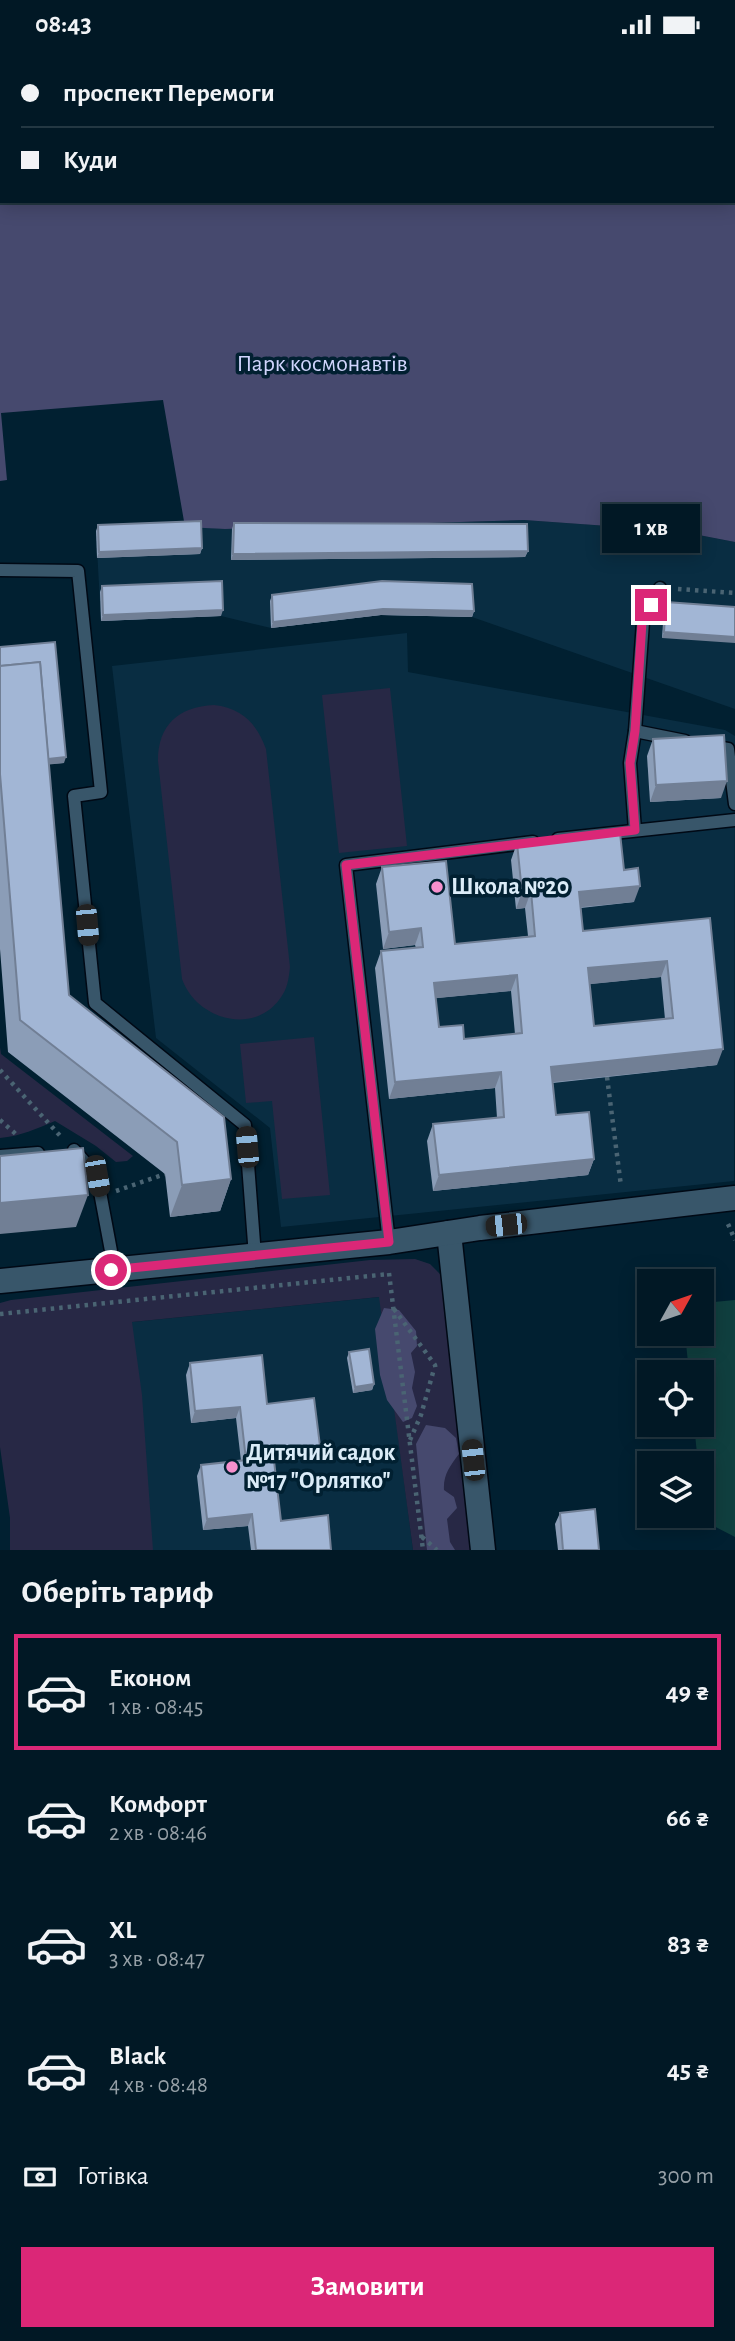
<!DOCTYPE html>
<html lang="uk">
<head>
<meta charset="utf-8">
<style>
  body { margin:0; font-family:"Alegreya Sans",sans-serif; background:#0b212d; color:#f1f3f6; height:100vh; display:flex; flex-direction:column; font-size:26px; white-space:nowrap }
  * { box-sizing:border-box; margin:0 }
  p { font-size:23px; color:#96a0a7 }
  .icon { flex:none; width:38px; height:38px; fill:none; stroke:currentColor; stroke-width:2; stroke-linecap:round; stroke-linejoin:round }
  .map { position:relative; height:1501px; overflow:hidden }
  .drawer { display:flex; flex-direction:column; background:#011825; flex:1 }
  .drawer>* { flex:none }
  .banner { position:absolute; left:0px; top:0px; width:735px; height:154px; box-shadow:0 4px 18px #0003,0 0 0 2px #233742; display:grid; align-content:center; height:154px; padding:0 21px; background:#011825 }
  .needle { width:46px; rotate:50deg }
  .controls { position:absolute; left:637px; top:1220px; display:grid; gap:14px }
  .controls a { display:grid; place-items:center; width:77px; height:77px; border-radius:0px; background:#011825; box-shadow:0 4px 18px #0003,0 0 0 2px #233742; font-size:35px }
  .end { position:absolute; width:32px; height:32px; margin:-16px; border:9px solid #db2777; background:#fff; box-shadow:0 0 0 4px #fff }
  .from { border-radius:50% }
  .bubble { position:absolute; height:49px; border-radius:0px; background:#011825; box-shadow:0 4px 18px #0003,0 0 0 2px #233742; font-size:23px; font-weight:700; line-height:49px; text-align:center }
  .car { position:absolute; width:21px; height:42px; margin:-21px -10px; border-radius:9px; box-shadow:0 0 5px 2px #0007; background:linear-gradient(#222 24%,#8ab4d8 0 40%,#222 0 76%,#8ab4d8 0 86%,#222 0) }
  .banner b { display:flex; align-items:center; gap:24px; height:66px; font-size:26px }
  .banner b+b { border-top:2px solid #233742 }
  .banner i { width:18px; height:18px; background:#f1f3f6 }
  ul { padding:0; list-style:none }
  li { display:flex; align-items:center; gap:21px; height:116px; margin:0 14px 10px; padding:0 7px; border:4px solid transparent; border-radius:0px }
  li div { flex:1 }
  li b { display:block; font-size:26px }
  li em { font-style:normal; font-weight:700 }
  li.selected { border-color:#db2777 }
  li>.icon { width:63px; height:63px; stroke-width:1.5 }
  h2 { padding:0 21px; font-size:32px; line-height:84px }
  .pay { display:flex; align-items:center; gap:18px; height:77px; padding:0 21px; font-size:26px }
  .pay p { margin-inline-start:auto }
  .button { display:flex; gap:14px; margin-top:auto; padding:14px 21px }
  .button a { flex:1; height:80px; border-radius:0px; background:#db2777; color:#fff; font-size:28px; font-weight:700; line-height:80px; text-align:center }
  .status { display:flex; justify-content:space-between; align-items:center; height:49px; padding:0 35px; background:#011825; direction:ltr }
  .status svg { height:19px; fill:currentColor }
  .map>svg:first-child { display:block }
  .built { fill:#092d42 }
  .green { fill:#272845 }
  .forest { fill:#46496e }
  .water { fill:#103f3f }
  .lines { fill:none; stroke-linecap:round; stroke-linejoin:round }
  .service-casing { stroke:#000915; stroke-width:15 }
  .minor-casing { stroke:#000915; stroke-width:27 }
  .path { stroke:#4a6473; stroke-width:4.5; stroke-dasharray:3.5 5; stroke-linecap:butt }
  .service { stroke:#38566a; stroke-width:12 }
  .minor { stroke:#38566a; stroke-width:24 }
  .wall { fill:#8b9db7; fill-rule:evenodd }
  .shaded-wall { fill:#717f95 }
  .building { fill:#a2b6d5; stroke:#717f95; stroke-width:2; fill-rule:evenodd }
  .route { stroke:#db2777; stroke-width:9 }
  .poi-dot { fill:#f790cd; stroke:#012031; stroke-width:2.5 }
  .labels { text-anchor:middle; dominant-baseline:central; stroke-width:7; stroke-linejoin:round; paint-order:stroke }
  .park-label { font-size:24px; fill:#d1d5fd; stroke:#012031 }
  .poi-label { font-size:24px; font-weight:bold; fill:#dbecf8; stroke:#012031; text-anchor:start }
</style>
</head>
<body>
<div class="status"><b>08:43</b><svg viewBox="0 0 49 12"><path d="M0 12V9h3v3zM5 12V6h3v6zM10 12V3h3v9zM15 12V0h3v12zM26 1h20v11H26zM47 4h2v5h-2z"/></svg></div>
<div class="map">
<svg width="735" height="1501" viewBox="0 0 735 1501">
  <rect width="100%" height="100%" fill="#012031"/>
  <!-- built -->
  <g class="built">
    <path d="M524 471 678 482 735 493V660L472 568 381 566 271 579 221 567 101 572 96 482 199 478 225 480Z"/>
    <path d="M407 584 408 623 725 681 735 687 734 1132 281 1178 270 1079 156 989 112 617Z"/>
    <path d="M380 1248 413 1501H70L44 1282Z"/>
  </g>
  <!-- green -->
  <g class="green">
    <path d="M390 639 407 797 339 804 322 646Z"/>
    <path d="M214 656C242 659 257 675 266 700L290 918C289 927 288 937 283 945 258 988 197 972 182 930L158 712C158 676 178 658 214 656Z"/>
    <path d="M314 988 330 1146 282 1150 272 1052 246 1054 240 995Z"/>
    <path d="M0 998 1 1005 133 1107 127 1112 116 1113 96 1097 55 1072C36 1080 21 1087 0 1089Z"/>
    <path d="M415 1210 430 1215 441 1226 450 1281 474 1501H413L379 1248 132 1273 142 1346 153 1501H10V1469L0 1398V1254L11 1251 370 1211Z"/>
  </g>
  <!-- forest -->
  <g class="forest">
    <path d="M55 0H735V493L678 482 524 471 225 480 185 478 163 351 1 364 7 431 0 432V156L22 152H733V2H54Z"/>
    <path d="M384 1259 399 1261 416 1282 417 1297 411 1304 415 1323 412 1339 417 1357 412 1369 403 1373 387 1351 380 1326 375 1280Z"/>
    <path d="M426 1376 445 1379 456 1389 459 1405C450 1417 443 1426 444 1441L454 1448 457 1459 447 1470 450 1493 455 1501H427L416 1395Z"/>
  </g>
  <!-- water -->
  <path class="water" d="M735 1251V1488L704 1472 702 1414H698L694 1376H702V1323H689L685 1285 702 1284V1266L714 1253Z"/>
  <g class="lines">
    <defs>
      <g id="service">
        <path d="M0 521 78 522 101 743 74 747 95 954 245 1076 255 1207"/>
        <path d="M635 682 685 692"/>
        <path d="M710 697 728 700 735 755"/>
        <path d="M635 781 630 714 635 682 643 573 660 539"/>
        <path d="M558 790 735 771"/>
        <path d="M74 1101 97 1127 111 1202 112 1221"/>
        <path d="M0 1107 38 1104"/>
        <path d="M389 1193 346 816 533 793"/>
      </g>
      <g id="minor">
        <path d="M449 1184 483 1501"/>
        <path d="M0 1232 389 1193 480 1179 735 1149"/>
      </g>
    </defs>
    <!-- service casing -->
    <use href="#service" class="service-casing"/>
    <!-- minor casing -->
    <use href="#minor" class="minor-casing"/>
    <!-- path -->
    <g class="path">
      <path d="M22 2 24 0"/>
      <path d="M362 2 365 0"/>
      <path d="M0 24 2 23"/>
      <path d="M0 105 2 104"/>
      <path d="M0 127 2 126"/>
      <path d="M678 540 735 544"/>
      <path d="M0 1021 63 1090"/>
      <path d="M607 1028 621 1137"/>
      <path d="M0 1071 18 1087"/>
      <path d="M116 1142 165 1125"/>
      <path d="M728 1175 735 1191"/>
      <path d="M389 1224 423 1501"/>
      <path d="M394 1260 435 1316 436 1322"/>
      <path d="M0 1265 389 1225"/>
      <path d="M410 1391 421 1366 434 1320"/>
      <path d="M422 1488 437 1501"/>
    </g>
    <!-- service -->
    <use href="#service" class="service"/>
    <!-- minor -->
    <use href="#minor" class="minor"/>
  </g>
  <!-- wall -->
  <g class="wall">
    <path d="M234 474 528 502 525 508 231 511 232 480Z"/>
    <path d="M98 476 202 499 200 505 97 509 96 482Z"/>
    <path d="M102 537 221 567 101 572 100 543Z"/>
    <path d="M272 546 474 562 472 568 381 566 271 579 270 552Z"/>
    <path d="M666 553 735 558 662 589 664 559Z"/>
    <path d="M0 598 64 714 49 715 69 946 231 1130 220 1162 170 1168 165 1125 8 1003 0 900Z"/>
    <path d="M653 690 721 749 650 753 647 707Z"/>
    <path d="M517 794 624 821 634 853 581 859 583 882 710 869 717 1016 553 1034 556 1066 594 1110 588 1126 433 1142 427 1092 433 1075 497 1069 495 1039 389 1050 375 919 381 902 416 899 415 896 383 900 376 835 382 818 455 895 528 887 525 859 516 860 511 811ZM661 928 665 970 594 977 589 935ZM511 942 515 985 464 990 439 978 436 949Z"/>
    <path d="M349 1303 374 1335 372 1341 353 1344 347 1309Z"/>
    <path d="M190 1314 267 1355 316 1409 274 1414 281 1472 331 1501H251L248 1477 203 1481 197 1427 201 1416 241 1412 236 1369 191 1374 186 1326Z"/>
    <path d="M560 1464 599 1501H558L555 1475Z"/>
  </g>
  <!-- shaded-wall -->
  <g class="shaded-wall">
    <path d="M202 499 200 505 97 509 99 503Z"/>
    <path d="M528 502 525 508 231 511 233 505Z"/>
    <path d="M383 560 474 562 472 568 381 566 271 579 273 573Z"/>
    <path d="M223 561 221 567 101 572 103 566Z"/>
    <path d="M664 583 735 588V594L662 589Z"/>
    <path d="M66 708 64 714 35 717 37 711Z"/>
    <path d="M727 732 721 749 650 753 656 736Z"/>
    <path d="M640 837 634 853 573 859 579 843Z"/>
    <path d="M531 842 525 859 516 860 522 843Z"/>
    <path d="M421 879 415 896 383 900 389 883Z"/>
    <path d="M667 912 661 928 582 936 588 919Z"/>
    <path d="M517 926 511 942 428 950 434 934Z"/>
    <path d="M723 1000 717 1016 545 1034 551 1018Z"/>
    <path d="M501 1023 495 1039 389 1050 395 1033Z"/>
    <path d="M594 1110 588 1126 433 1142 439 1126Z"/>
    <path d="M231 1130 220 1162 170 1168 182 1136Z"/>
    <path d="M88 1146 76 1178 0 1185V1154Z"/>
    <path d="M374 1335 372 1341 353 1344 355 1338Z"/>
    <path d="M240 1358 236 1369 191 1374 195 1362Z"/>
    <path d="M320 1397 316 1409 269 1414 273 1403Z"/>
    <path d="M252 1465 248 1477 203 1481 207 1470Z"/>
  </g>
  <!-- building -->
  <g class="building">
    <path d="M201 472 202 499 99 503 98 476Z"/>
    <path d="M234 474 527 475 528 502 233 505Z"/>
    <path d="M222 532 223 561 103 566 102 537Z"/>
    <path d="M382 532 472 535 474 562 383 560 273 573 272 546Z"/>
    <path d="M666 553 735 558V588L664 583Z"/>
    <path d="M55 593 66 708 48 710 40 613 0 617V598Z"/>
    <path d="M40 613 69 946 224 1068 231 1130 182 1136 177 1093 20 971 0 725V617Z"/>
    <path d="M724 686 727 732 656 736 653 690Z"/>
    <path d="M620 784 624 821 638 819 640 837 579 843 583 882 710 869 723 1000 551 1018 556 1066 589 1063 594 1110 439 1126 433 1075 504 1068 501 1023 395 1033 381 902 423 898 421 879 389 883 382 818 446 812 455 895 535 887 531 842 522 843 517 794ZM667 912 673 969 594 977 588 919ZM517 926 522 984 464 990 463 976 439 978 434 934Z"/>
    <path d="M83 1099 88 1146 0 1154V1107Z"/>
    <path d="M369 1300 374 1335 355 1338 349 1303Z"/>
    <path d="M262 1306 267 1355 314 1349 320 1397 273 1403 281 1472 328 1466 331 1501H256L252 1465 207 1470 201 1416 246 1411 240 1358 195 1362 190 1314Z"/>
    <path d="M595 1460 599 1501H563L560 1464Z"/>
  </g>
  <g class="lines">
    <!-- route -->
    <path class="route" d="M111 1221 389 1193 346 816 635 781 630 714 635 682 642 573 651 556"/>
  </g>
  <!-- markers -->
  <g class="poi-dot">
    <circle cx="437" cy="838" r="7"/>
    <circle cx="232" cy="1418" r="7"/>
  </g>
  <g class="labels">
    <!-- park labels -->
    <g class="park-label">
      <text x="322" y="315">Парк космонавтів</text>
    </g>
    <!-- poi labels -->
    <g class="poi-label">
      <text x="451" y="838">Школа №20</text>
      <text x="246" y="1404">Дитячий садок<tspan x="246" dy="28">№17 "Орлятко"</tspan></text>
    </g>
  </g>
</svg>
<div class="controls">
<a><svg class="needle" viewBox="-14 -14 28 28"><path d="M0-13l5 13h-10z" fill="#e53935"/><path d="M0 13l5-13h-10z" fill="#96a0a7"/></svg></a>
<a><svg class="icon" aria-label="locate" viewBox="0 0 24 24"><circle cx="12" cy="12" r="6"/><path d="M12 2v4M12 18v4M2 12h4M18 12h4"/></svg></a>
<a><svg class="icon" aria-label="layers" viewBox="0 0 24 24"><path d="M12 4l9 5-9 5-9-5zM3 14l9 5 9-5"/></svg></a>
</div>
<i class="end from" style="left:111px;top:1221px"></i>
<i class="end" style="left:651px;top:556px"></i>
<div class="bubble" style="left:602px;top:455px;width:98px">1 хв</div>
<i class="car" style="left:87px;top:876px;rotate:175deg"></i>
<i class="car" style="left:247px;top:1098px;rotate:355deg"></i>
<i class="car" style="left:97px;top:1127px;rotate:170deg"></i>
<i class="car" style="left:506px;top:1176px;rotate:264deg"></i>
<i class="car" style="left:473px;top:1411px;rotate:354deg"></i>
<div class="banner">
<b><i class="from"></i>проспект Перемоги</b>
<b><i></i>Куди</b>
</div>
</div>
<section class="drawer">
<h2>Оберіть тариф</h2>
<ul>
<li class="selected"><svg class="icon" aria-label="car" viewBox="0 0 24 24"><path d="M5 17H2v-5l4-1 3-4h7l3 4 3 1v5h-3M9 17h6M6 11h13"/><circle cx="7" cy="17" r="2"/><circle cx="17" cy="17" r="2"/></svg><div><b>Економ</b><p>1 хв · 08:45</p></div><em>49 ₴</em></li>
<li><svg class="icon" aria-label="car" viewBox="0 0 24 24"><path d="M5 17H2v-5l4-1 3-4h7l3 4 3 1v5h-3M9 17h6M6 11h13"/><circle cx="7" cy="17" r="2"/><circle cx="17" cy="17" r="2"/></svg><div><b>Комфорт</b><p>2 хв · 08:46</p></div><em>66 ₴</em></li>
<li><svg class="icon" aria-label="car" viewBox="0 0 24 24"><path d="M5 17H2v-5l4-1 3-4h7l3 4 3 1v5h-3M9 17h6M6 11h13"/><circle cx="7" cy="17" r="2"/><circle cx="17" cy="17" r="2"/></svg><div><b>XL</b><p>3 хв · 08:47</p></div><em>83 ₴</em></li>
<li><svg class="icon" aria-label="car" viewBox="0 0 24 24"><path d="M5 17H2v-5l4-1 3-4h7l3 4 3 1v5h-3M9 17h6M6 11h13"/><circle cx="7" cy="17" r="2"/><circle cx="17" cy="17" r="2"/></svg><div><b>Black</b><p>4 хв · 08:48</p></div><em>45 ₴</em></li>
</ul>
<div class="pay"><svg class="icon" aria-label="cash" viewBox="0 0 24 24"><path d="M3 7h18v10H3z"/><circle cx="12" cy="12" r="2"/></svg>Готівка<p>300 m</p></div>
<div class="button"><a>Замовити</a></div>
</section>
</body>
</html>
